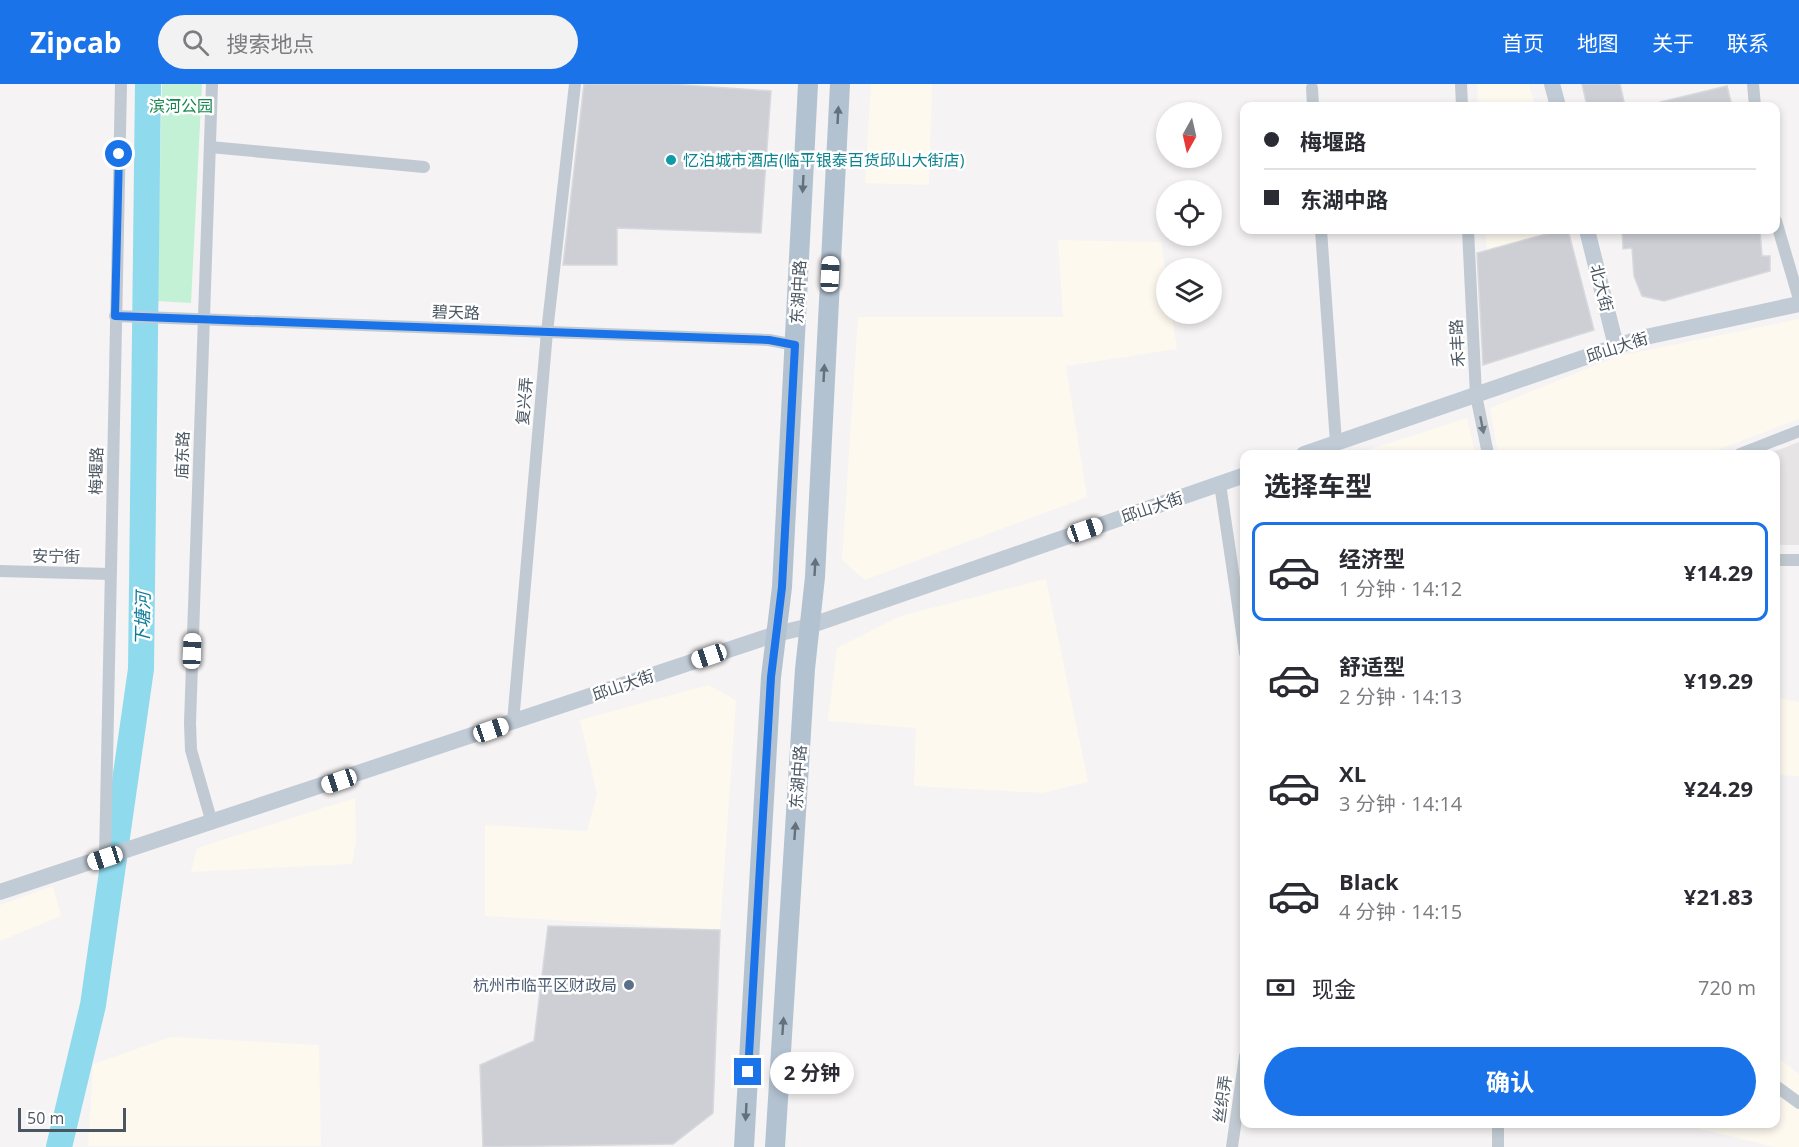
<!DOCTYPE html>
<html lang="zh">
<head>
<meta charset="utf-8">
<style>
  body { margin:0; font-family:"Open Sans","Noto Sans SC",sans-serif; background:#f2f2f3; color:#2b2b33; height:100vh; display:flex; flex-direction:column; font-size:22px; white-space:nowrap }
  * { box-sizing:border-box; margin:0 }
  p { font-size:20px; color:#7c7c81 }
  .icon { flex:none; width:33px; height:33px; fill:none; stroke:currentColor; stroke-width:2; stroke-linecap:round; stroke-linejoin:round }
  .map { position:relative; flex:1; overflow:hidden }
  .drawer { position:absolute; left:1240px; top:366px; width:540px; height:678px; display:flex; flex-direction:column; background:#fff; border-radius:12px; box-shadow:0 3px 9px #0003 }
  .drawer>* { flex:none }
  .guide { position:absolute; left:1240px; top:18px; width:540px; height:132px; border-radius:12px; box-shadow:0 3px 9px #0003; display:grid; align-content:center; height:132px; padding:0 24px; background:#fff }
  .needle { width:39px; rotate:188deg }
  .controls { position:absolute; left:1156px; top:18px; display:grid; gap:12px }
  .controls a { display:grid; place-items:center; width:66px; height:66px; border-radius:50%; background:#fff; box-shadow:0 3px 9px #0003; font-size:30px }
  .scale { position:absolute; left:18px; bottom:15px; width:108px; box-sizing:border-box; padding-left:6px; border:3px solid #4a5661; border-top:0; font-size:16px; line-height:21px; white-space:nowrap; color:#4a5661; -webkit-text-stroke:4px #fff; paint-order:stroke }
  .end { position:absolute; width:27px; height:27px; margin:-14px; border:8px solid #1a73e8; background:#fff; box-shadow:0 0 0 3px #fff }
  .from { border-radius:50% }
  .bubble { position:absolute; height:42px; border-radius:21px; background:#fff; box-shadow:0 3px 9px #0003; font-size:20px; font-weight:700; line-height:42px; text-align:center }
  .car { position:absolute; width:18px; height:36px; margin:-18px -9px; border-radius:8px; box-shadow:0 0 4px 2px #0007; background:linear-gradient(#fff 24%,#345 0 40%,#fff 0 76%,#345 0 86%,#fff 0) }
  .guide b { display:flex; align-items:center; gap:21px; height:57px; font-size:22px }
  .guide b+b { border-top:2px solid #e1e1e2 }
  .guide i { width:15px; height:15px; background:#2b2b33 }
  ul { padding:0; list-style:none }
  li { display:flex; align-items:center; gap:18px; height:99px; margin:0 12px 9px; padding:0 12px; border:3px solid transparent; border-radius:12px }
  li div { flex:1 }
  li b { display:block; font-size:22px }
  li em { font-style:normal; font-weight:700 }
  li.active { border-color:#1a73e8 }
  li>.icon { width:54px; height:54px; stroke-width:1.5 }
  h2 { padding:0 24px; font-size:27px; line-height:72px }
  .pay { display:flex; align-items:center; gap:15px; height:66px; padding:0 24px; font-size:22px }
  .pay p { margin-inline-start:auto }
  .button { display:flex; gap:12px; margin-top:auto; padding:12px 24px }
  .button a { flex:1; height:69px; border-radius:36px; background:#1a73e8; color:#fff; font-size:24px; font-weight:700; line-height:69px; text-align:center }
  header { display:flex; align-items:center; gap:36px; box-sizing:border-box; height:84px; padding:0 30px; background:#1a73e8; color:#fff }
  header strong { font-size:28px }
  nav { display:flex; gap:33px; margin-inline-start:auto; font-size:21px }
  .search { width:420px; height:54px; background:#f2f2f3; display:flex; align-items:center; gap:15px; box-sizing:border-box; padding:0 21px; border-radius:33px; color:#7c7c81; font-size:22px }
  .map>svg:first-child { display:block }
  .commercial { fill:#fdf9ef }
  .education { fill:#e6e4e5 }
  .green { fill:#c3f1d5 }
  .lines { fill:none; stroke-linecap:round; stroke-linejoin:round }
  .river { stroke:#90daee; stroke-width:26 }
  .building { fill:#cdcfd5; stroke:#d7d9de; stroke-width:1.5 }
  .street { stroke:#c1cad2; stroke-width:12 }
  .secondary { stroke:#c1cbd6; stroke-width:16 }
  .primary { stroke:#b3c2d1; stroke-width:20 }
  .oneway { fill:#64717d }
  .oneway2 { fill:#6e7983 }
  .route { stroke:#1a73e8; stroke-width:8 }
  .culture-dot { fill:#0f9aa8; stroke:#fff; stroke-width:2 }
  .service-dot { fill:#5c6f8a; stroke:#fff; stroke-width:2 }
  .labels { text-anchor:middle; dominant-baseline:central; stroke-width:5; stroke-linejoin:round; paint-order:stroke }
  .park-label { font-size:16px; fill:#17864f; stroke:#fff }
  .culture-label { font-size:16px; fill:#0d838f; stroke:#fff; text-anchor:start }
  .street-label { font-size:16px; fill:#4a5661; stroke:#fff }
  .service-label { font-size:16px; fill:#4e5e75; stroke:#fff; text-anchor:end }
  .water-label { font-size:18px; font-style:italic; fill:#0c7c9b; stroke:#fff }
</style>
</head>
<body>
<header>
<strong>Zipcab</strong>
<div class="search"><svg class="icon" aria-label="search" viewBox="0 0 24 24"><circle cx="10" cy="10" r="6"/><path d="M15 15l6 6"/></svg>搜索地点</div>
<nav><a>首页</a><a>地图</a><a>关于</a><a>联系</a></nav>
</header>
<div class="map">
<svg width="1799" height="1063" viewBox="0 0 1799 1063">
  <rect width="100%" height="100%" fill="#f5f3f3"/>
  <!-- commercial -->
  <g class="commercial">
    <path d="M871 0H932L929 101 865 99Z"/>
    <path d="M1477 0H1529L1535 22H1478Z"/>
    <path d="M1485 146H1561L1487 166Z"/>
    <path d="M1058 156 1161 158 1167 199V230H1172L1177 265 1066 282 1087 413 865 496 842 476 858 233H1063Z"/>
    <path d="M1799 235V335L1707 370H1498L1490 324 1618 272Z"/>
    <path d="M1467 334 1475 370H1355Z"/>
    <path d="M1046 495 1088 698 1043 709 914 702 916 644 828 637 837 564 900 532Z"/>
    <path d="M708 601 736 616 720 846 485 832V741L587 747 597 710 580 636Z"/>
    <path d="M1776 614 1799 618V692L1776 691Z"/>
    <path d="M355 714 356 757 352 780 191 788 197 764Z"/>
    <path d="M53 802 61 832 0 857V821Z"/>
    <path d="M171 953 319 961 321 1062H88L93 980Z"/>
    <path d="M1776 972 1799 990V1063H1775L1680 1040H1776Z"/>
  </g>
  <!-- education -->
  <path class="education" d="M1799 358V461H1776V370H1768Z"/>
  <!-- green -->
  <path class="green" d="M162 0H202L191 219 157 217Z"/>
  <g class="lines">
    <!-- river -->
    <path class="river" d="M59 1063 93 921 141 585 148 0"/>
  </g>
  <!-- building -->
  <g class="building">
    <path d="M584 0H670L771 7 761 149 617 144V181H563Z"/>
    <path d="M1582 0H1620L1625 22H1587Z"/>
    <path d="M1727 2 1732 22H1660V18Z"/>
    <path d="M1561 146H1568L1594 246 1483 281 1477 169Z"/>
    <path d="M1622 146H1760L1762 172H1770V187L1664 217 1642 212 1634 192 1632 164 1623 165Z"/>
    <path d="M548 842 720 846 713 1029 673 1060 483 1063 480 981 534 957Z"/>
  </g>
  <g class="lines">
    <!-- street -->
    <g class="street">
      <path d="M212 0 190 639 191 666 212 739"/>
      <path d="M1461 0 1462 22"/>
      <path d="M1753 0 1755 22"/>
      <path d="M1312 4 1313 22"/>
      <path d="M210 63 424 83"/>
      <path d="M1776 137 1799 215"/>
      <path d="M1321 146 1336 359"/>
      <path d="M1468 146 1476 311 1488 370"/>
      <path d="M115 232 769 256 795 261"/>
      <path d="M1740 370 1799 347"/>
      <path d="M1220 400 1245 569"/>
      <path d="M1776 476H1799"/>
      <path d="M0 487 110 490"/>
      <path d="M513 638 547 248 575 0"/>
      <path d="M105 774 121 0"/>
      <path d="M1776 1002 1799 1019"/>
      <path d="M1232 1063 1245 972"/>
      <path d="M1498 1063V1040"/>
    </g>
    <!-- secondary -->
    <g class="secondary">
      <path d="M1552 0 1558 22"/>
      <path d="M1587 146 1616 262"/>
      <path d="M1304 370 1641 254 1799 220"/>
      <path d="M818 539 1245 391"/>
      <path d="M0 808 776 550 810 542"/>
    </g>
    <!-- primary -->
    <g class="primary">
      <path d="M744 1063 771 593 782 503 808 0"/>
      <path d="M775 1063 805 585 815 493 840 0"/>
    </g>
  </g>
  <!-- one-way arrows -->
  <defs><path id="oneway-solid" d="M-6-.8H1V-3.2L6.5 0L1 3.2V.8H-6Z" transform="scale(1.5)"/></defs>
  <g class="oneway">
    <use href="#oneway-solid" transform="translate(838 31) rotate(-87)"/>
    <use href="#oneway-solid" transform="translate(803 100) rotate(93)"/>
    <use href="#oneway-solid" transform="translate(824 289) rotate(-87)"/>
    <use href="#oneway-solid" transform="translate(815 483) rotate(-87)"/>
    <use href="#oneway-solid" transform="translate(795 747) rotate(-86)"/>
    <use href="#oneway-solid" transform="translate(783 942) rotate(-86)"/>
    <use href="#oneway-solid" transform="translate(746 1028) rotate(93)"/>
  </g>
  <use class="oneway2" href="#oneway-solid" transform="translate(1482 341) rotate(79)"/>
  <g class="lines">
    <!-- route -->
    <path class="route" d="M119 70 115 232 769 256 795 261 782 503 771 593 748 988"/>
  </g>
  <!-- markers -->
  <circle class="culture-dot" cx="671" cy="76" r="6"/>
  <circle class="service-dot" cx="629" cy="901" r="6"/>
  <g class="labels">
    <!-- park labels -->
    <g class="park-label">
      <text x="181" y="22">滨河公园</text>
    </g>
    <!-- culture labels -->
    <g class="culture-label">
      <text x="683" y="76">忆泊城市酒店(临平银泰百货邱山大街店)</text>
    </g>
    <!-- street labels -->
    <g class="street-label">
      <text transform="translate(1602 204) rotate(76)">北大街</text>
      <text transform="translate(798 208) rotate(-87)">东湖中路</text>
      <text transform="translate(456 228) rotate(2)">碧天路</text>
      <text transform="translate(1457 259) rotate(-93)">禾丰路</text>
      <text transform="translate(1617 263) rotate(-18)">邱山大街</text>
      <text transform="translate(524 317) rotate(-85)">复兴弄</text>
      <text transform="translate(182 371) rotate(-88)">庙东路</text>
      <text transform="translate(96 387) rotate(-89)">梅堰路</text>
      <text transform="translate(1152 423) rotate(-19)">邱山大街</text>
      <text transform="translate(56 472) rotate(1)">安宁街</text>
      <text transform="translate(623 601) rotate(-19)">邱山大街</text>
      <text transform="translate(798 693) rotate(-86)">东湖中路</text>
      <text transform="translate(1222 1015) rotate(-82)">丝织弄</text>
    </g>
    <!-- service labels -->
    <g class="service-label">
      <text x="617" y="901">杭州市临平区财政局</text>
    </g>
    <!-- water labels -->
    <g class="water-label">
      <text transform="translate(142 535) rotate(-89)">下塘河</text>
    </g>
  </g>
</svg>
<div class="controls">
<a><svg class="needle" viewBox="-14 -14 28 28"><path d="M0-13l5 13h-10z" fill="#e53935"/><path d="M0 13l5-13h-10z" fill="#7c7c81"/></svg></a>
<a><svg class="icon" aria-label="locate" viewBox="0 0 24 24"><circle cx="12" cy="12" r="6"/><path d="M12 2v4M12 18v4M2 12h4M18 12h4"/></svg></a>
<a><svg class="icon" aria-label="layers" viewBox="0 0 24 24"><path d="M12 4l9 5-9 5-9-5zM3 14l9 5 9-5"/></svg></a>
</div>
<div class="scale">50 m</div>
<i class="end from" style="left:119px;top:70px"></i>
<i class="end" style="left:748px;top:988px"></i>
<div class="bubble" style="left:770px;top:968px;width:84px">2 分钟</div>
<i class="car" style="left:830px;top:190px;rotate:3deg"></i>
<i class="car" style="left:1085px;top:446px;rotate:71deg"></i>
<i class="car" style="left:192px;top:567px;rotate:2deg"></i>
<i class="car" style="left:709px;top:572px;rotate:251deg"></i>
<i class="car" style="left:491px;top:646px;rotate:71deg"></i>
<i class="car" style="left:339px;top:697px;rotate:251deg"></i>
<i class="car" style="left:105px;top:774px;rotate:252deg"></i>
<div class="guide">
<b><i class="from"></i>梅堰路</b>
<b><i></i>东湖中路</b>
</div>
<section class="drawer">
<h2>选择车型</h2>
<ul>
<li class="active"><svg class="icon" aria-label="car" viewBox="0 0 24 24"><path d="M5 17H2v-5l4-1 3-4h7l3 4 3 1v5h-3M9 17h6M6 11h13"/><circle cx="7" cy="17" r="2"/><circle cx="17" cy="17" r="2"/></svg><div><b>经济型</b><p>1 分钟 · 14:12</p></div><em>¥14.29</em></li>
<li><svg class="icon" aria-label="car" viewBox="0 0 24 24"><path d="M5 17H2v-5l4-1 3-4h7l3 4 3 1v5h-3M9 17h6M6 11h13"/><circle cx="7" cy="17" r="2"/><circle cx="17" cy="17" r="2"/></svg><div><b>舒适型</b><p>2 分钟 · 14:13</p></div><em>¥19.29</em></li>
<li><svg class="icon" aria-label="car" viewBox="0 0 24 24"><path d="M5 17H2v-5l4-1 3-4h7l3 4 3 1v5h-3M9 17h6M6 11h13"/><circle cx="7" cy="17" r="2"/><circle cx="17" cy="17" r="2"/></svg><div><b>XL</b><p>3 分钟 · 14:14</p></div><em>¥24.29</em></li>
<li><svg class="icon" aria-label="car" viewBox="0 0 24 24"><path d="M5 17H2v-5l4-1 3-4h7l3 4 3 1v5h-3M9 17h6M6 11h13"/><circle cx="7" cy="17" r="2"/><circle cx="17" cy="17" r="2"/></svg><div><b>Black</b><p>4 分钟 · 14:15</p></div><em>¥21.83</em></li>
</ul>
<div class="pay"><svg class="icon" aria-label="cash" viewBox="0 0 24 24"><path d="M3 7h18v10H3z"/><circle cx="12" cy="12" r="2"/></svg>现金<p>720 m</p></div>
<div class="button"><a>确认</a></div>
</section>
</div>
</body>
</html>
